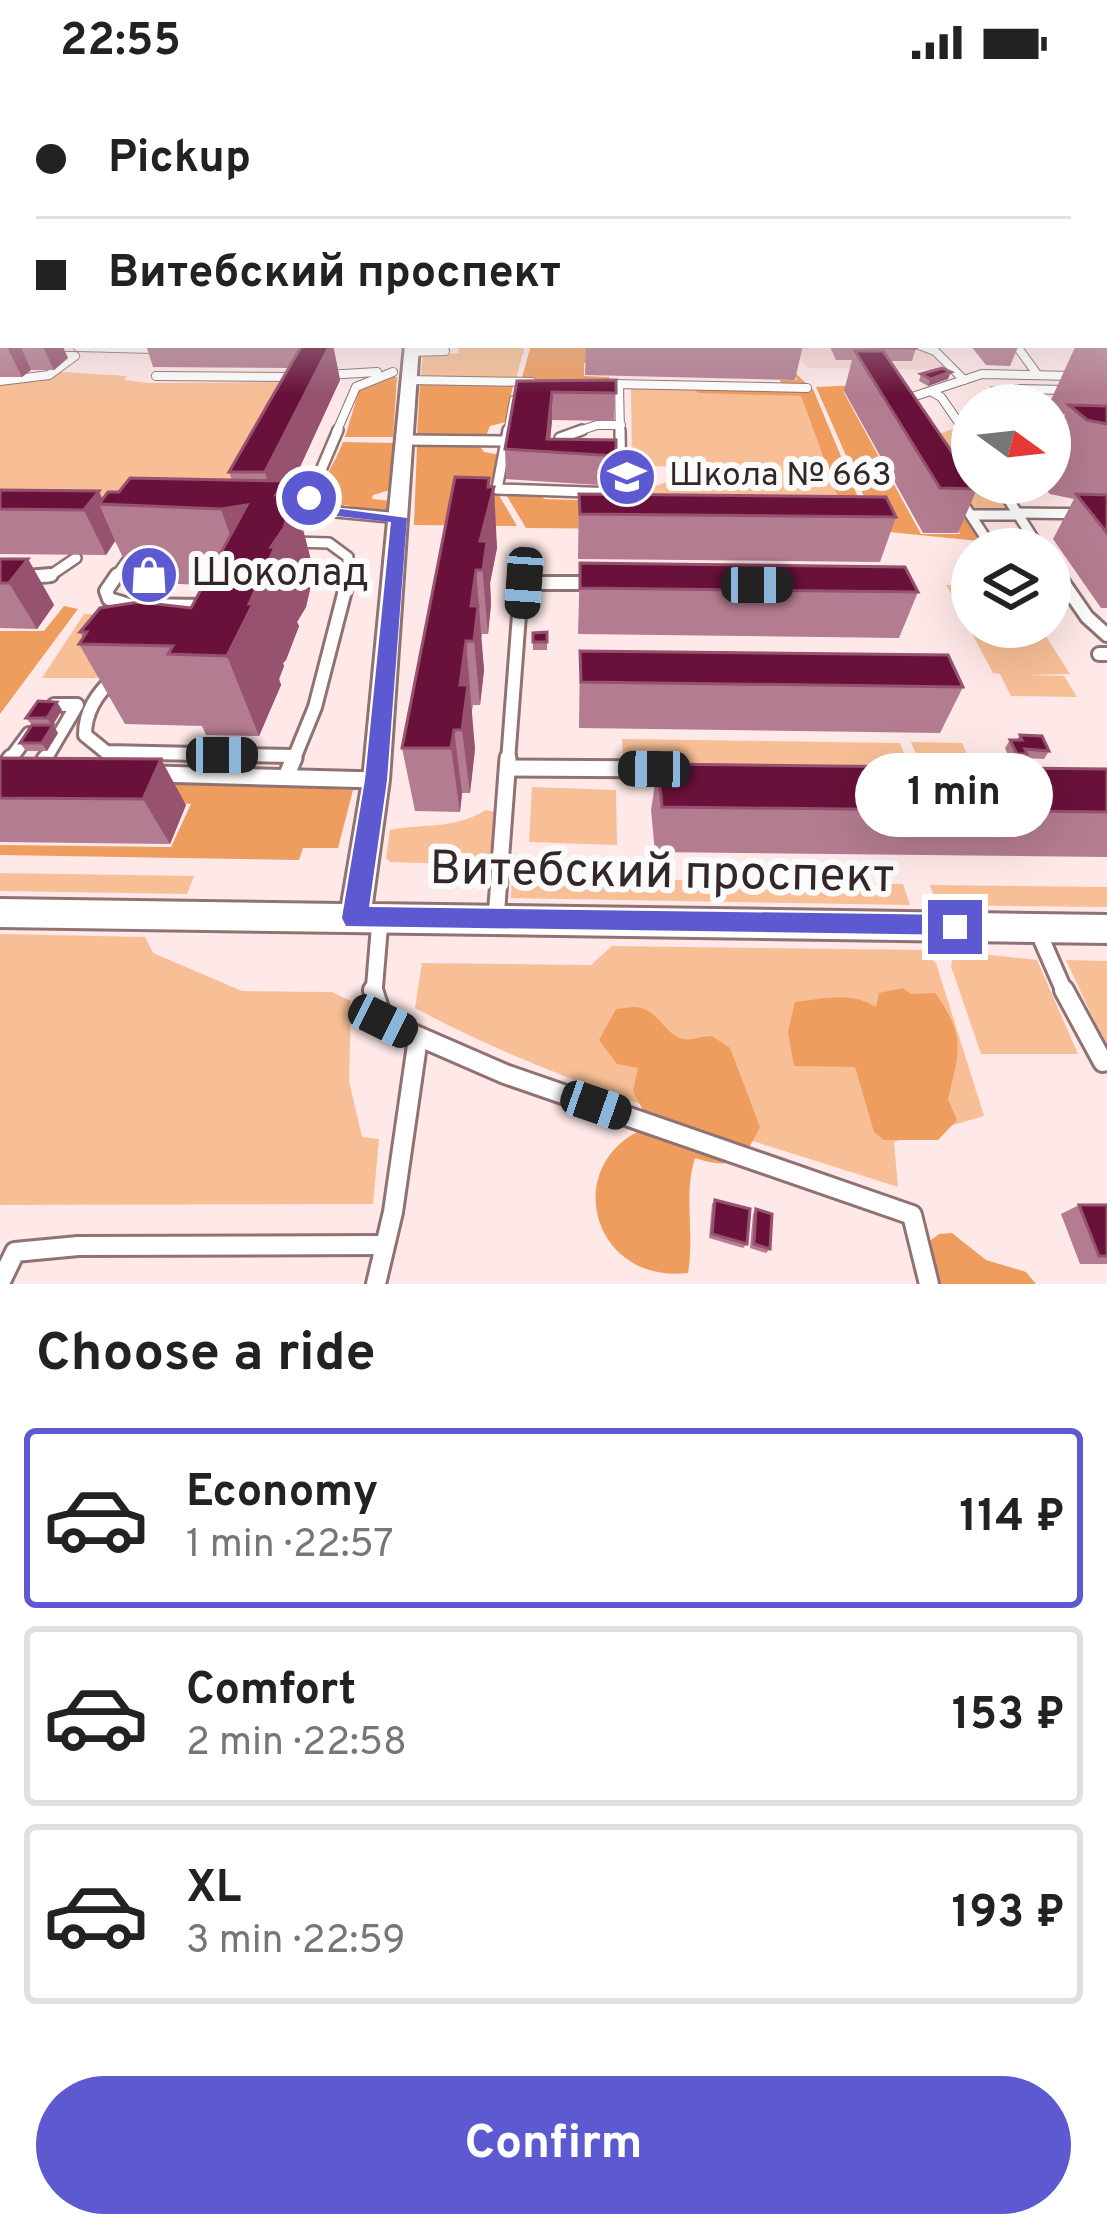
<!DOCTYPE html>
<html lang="en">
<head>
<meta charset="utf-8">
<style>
  body { margin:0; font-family:Overpass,sans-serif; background:#f6f6f6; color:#222; height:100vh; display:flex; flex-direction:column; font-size:45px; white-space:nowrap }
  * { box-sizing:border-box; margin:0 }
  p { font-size:39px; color:#767676 }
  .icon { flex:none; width:66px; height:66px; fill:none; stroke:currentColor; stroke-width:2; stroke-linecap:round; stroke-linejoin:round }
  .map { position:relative; height:1200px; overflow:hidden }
  .details { display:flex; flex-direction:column; background:#fff; flex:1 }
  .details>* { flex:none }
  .banner { position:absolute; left:0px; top:0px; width:1107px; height:264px; box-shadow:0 12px 48px #0002; display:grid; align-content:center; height:264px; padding:0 36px; background:#fff }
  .needle { width:78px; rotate:105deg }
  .tools { position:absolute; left:951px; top:300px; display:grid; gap:24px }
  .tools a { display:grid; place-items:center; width:120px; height:120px; border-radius:50%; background:#fff; box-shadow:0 12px 48px #0002; font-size:60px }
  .end { position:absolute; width:54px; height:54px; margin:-27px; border:15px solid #5c59d1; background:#fff; box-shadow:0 0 0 6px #fff }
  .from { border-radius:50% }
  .bubble { position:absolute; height:84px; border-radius:42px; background:#fff; box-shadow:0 12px 48px #0002; font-size:39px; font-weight:700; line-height:84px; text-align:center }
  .car { position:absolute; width:36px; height:72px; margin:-36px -18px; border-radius:15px; box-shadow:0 0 9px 3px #0007; background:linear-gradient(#222 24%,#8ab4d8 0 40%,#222 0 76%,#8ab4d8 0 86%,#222 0) }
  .banner b { display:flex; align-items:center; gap:42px; height:114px; font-size:45px }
  .banner b+b { border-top:3px solid #e0e0e0 }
  .banner i { width:30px; height:30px; background:#222 }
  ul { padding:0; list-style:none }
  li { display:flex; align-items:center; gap:36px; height:180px; margin:0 24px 18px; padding:0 12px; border:6px solid #e0e0e0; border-radius:12px }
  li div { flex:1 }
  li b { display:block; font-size:45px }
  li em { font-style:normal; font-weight:700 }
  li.active { border-color:#5c59d1 }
  li>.icon { width:108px; height:108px; stroke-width:1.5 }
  h2 { padding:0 36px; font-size:54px; line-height:144px }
  .button { display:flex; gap:24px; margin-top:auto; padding:24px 36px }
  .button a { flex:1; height:138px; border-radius:72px; background:#5c59d1; color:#fff; font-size:48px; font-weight:700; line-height:138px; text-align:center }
  .status { display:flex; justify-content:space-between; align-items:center; height:84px; padding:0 60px; background:#fff; direction:ltr }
  .status svg { height:33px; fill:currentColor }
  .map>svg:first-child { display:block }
  .built { fill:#fbd7d7 }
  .green { fill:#f8bf96 }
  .forest { fill:#ef9d5e }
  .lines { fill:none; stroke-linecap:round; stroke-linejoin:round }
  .service-far4-casing { stroke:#917272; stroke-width:10 }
  .service-far3-casing { stroke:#917272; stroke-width:14 }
  .service-far2-casing { stroke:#917272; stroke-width:18 }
  .service-far1-casing { stroke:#917272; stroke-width:21 }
  .service-casing { stroke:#917272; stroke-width:24 }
  .minor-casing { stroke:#917272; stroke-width:6 }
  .tertiary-casing { stroke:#917272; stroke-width:6 }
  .primary-casing { stroke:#d2cfcf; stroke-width:6 }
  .service-far4 { stroke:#fff; stroke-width:8 }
  .service-far3 { stroke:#fff; stroke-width:9 }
  .service-far2 { stroke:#fff; stroke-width:12 }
  .service-far1 { stroke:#fff; stroke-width:15 }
  .service { stroke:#fff; stroke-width:18 }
  .minor { fill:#fff; fill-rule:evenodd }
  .tertiary { fill:#fff; fill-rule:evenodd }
  .primary { fill:#f7d4ca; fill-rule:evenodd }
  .wall { fill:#b47c91 }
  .shaded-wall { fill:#96526e }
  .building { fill:#69113a; stroke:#96526e; stroke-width:3 }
  .route { fill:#5c59d1 }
  .labels { text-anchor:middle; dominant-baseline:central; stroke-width:12; stroke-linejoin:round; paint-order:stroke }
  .far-poi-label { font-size:33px; fill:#332626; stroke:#fbfbfb; text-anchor:start }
  .poi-label { font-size:39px; fill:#332626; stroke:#fbfbfb; text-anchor:start }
  .near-street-label { font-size:48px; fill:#332626; stroke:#fbfbfb }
</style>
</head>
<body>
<div class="status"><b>22:55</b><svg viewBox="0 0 49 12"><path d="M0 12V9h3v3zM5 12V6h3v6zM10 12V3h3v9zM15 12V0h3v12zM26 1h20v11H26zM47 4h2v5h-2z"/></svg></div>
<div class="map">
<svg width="1107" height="1200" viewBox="0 0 1107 1200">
  <rect width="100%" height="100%" fill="#fee8e8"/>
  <!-- built -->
  <path class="built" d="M781 261H938L957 286 809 284Z"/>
  <!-- green -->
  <g class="green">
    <path d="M424 261H525L516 295 426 293 421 290 423 272 459 269 458 262Z"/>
    <path d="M63 288 127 292 124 296 149 299 301 298 228 441 0 439V298Z"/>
    <path d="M631 303 801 312 843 425 623 416 624 410C658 405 685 387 719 387L717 383 632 382Z"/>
    <path d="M958 343 966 354 958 357 972 379V399H985L991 409 1002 411 1010 428 971 427 928 354Z"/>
    <path d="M946 501 972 502V543H1040L1070 590 1027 591 1064 592 1077 613 1011 612 1000 590 993 589Z"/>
    <path d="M84 530 197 531 102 585 97 594H42Z"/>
    <path d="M622 655 900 659 910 684 624 681Z"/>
    <path d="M911 658 962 659 975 686 922 685Z"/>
    <path d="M532 703 616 706 617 761 529 758Z"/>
    <path d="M486 726 499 729 496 776 487 781 390 778 386 774 390 746C425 739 453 746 486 726Z"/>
    <path d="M0 789 194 792 187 810 0 807Z"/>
    <path d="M512 793 903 800 910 821 511 814Z"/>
    <path d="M930 801 1107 803V823L937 821Z"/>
    <path d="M0 850 145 853 153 869 242 907 332 908 351 917 349 997 362 1053 379 1055 373 1120 0 1121Z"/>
    <path d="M612 862 924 866 936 879 984 1032 894 1058 898 1103C736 1050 565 1005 415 924L422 879 591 881Z"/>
    <path d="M955 867 1037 876 1078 970H981L951 882Z"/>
    <path d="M1066 876 1107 877V964Z"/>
  </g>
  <!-- forest -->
  <g class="forest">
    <path d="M531 261H766L811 304 782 303 780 296H797L792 284 584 279V292L609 293 610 299 521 297Z"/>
    <path d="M386 293H397L393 353H345L360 303Z"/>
    <path d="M420 299 513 301 506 338 490 342 486 352H417Z"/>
    <path d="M862 301 873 306 843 307 921 450H960L952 435H971L979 457 879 447 816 303Z"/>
    <path d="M691 304 813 305 872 447 526 444 504 407 539 408 544 415 842 424 801 312 699 309Z"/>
    <path d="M343 358 394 359 390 406 373 411 372 415 392 417 389 432H377V426L348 427 351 422 344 421 338 427 315 422 313 417C323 396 334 381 343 358Z"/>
    <path d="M479 361 484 368 500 371 497 408 517 442 414 441 417 362Z"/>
    <path d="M64 522 78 525 0 630V547H44Z"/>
    <path d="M166 697 353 706 338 764H303L299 776 0 771V761L171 763 191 720 157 718Z"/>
    <path d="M903 904 911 910 935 909C967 953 959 968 948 1015L957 1036 938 1056H884L874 1048 855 983 794 982 788 948 795 918C825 915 849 907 876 923L879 909Z"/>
    <path d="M634 923C659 924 663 950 683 955 691 957 702 952 712 952L730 964 760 1043C743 1079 732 1086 695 1074 683 1112 695 1149 688 1189 593 1200 561 1084 641 1046L646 1032 633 1007 638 984 617 980 599 956 616 925Z"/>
    <path d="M952 1149 986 1176 1026 1188 1036 1200H935L927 1159 939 1150Z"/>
  </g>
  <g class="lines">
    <defs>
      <g id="service-far4">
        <path d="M919 261 935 267 964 296"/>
        <path d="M1016 261 1037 290"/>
        <path d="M78 263 153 265 157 261"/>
        <path d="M411 268 445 267"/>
        <path d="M326 291 377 288"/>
        <path d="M156 292 299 293"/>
        <path d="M408 296 532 298"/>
        <path d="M0 297 49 291 75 272H51"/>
        <path d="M613 300 807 304"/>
        <path d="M619 300 620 349"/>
        <path d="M1009 305 1067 306"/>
        <path d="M932 308 941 313 966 349"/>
        <path d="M900 317 982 290 1073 292"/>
        <path d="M336 349 356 303 393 288"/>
        <path d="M508 349 514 316H526"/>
        <path d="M573 349 597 341H621"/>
      </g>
      <g id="service-far3">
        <path d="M338 346 307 419 315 426 400 434"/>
        <path d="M508 346 497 405 616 409 621 407 620 346"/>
        <path d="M964 346 972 358"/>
        <path d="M404 356 506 357"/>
        <path d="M563 366 560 354 582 346"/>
        <path d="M998 399 1040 465"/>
        <path d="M960 415 985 453 981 465"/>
        <path d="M1017 429 1107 430"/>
        <path d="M971 431H1018"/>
        <path d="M293 458 329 459 348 473V494"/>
        <path d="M1050 480 1060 494"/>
        <path d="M23 494 48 493 76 474"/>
        <path d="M115 494 133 469"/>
        <path d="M522 494 524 471"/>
      </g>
      <g id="service-far2">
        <path d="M117 491 106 507 109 515 129 521 206 522"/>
        <path d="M1058 491 1087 533 1107 551"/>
        <path d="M0 495 51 491"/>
        <path d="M524 499H594"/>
        <path d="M1099 570H1107"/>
        <path d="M114 594C97 610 85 627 85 651L106 668 292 672"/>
        <path d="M9 677 29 650"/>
        <path d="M44 677 77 621H54"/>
        <path d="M293 677 315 623 349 491"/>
        <path d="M508 677 522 491"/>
      </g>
      <g id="service-far1">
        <path d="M509 684 669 685"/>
        <path d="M2 687 11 674"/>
        <path d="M38 687 46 674"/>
        <path d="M157 690 376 696"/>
        <path d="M286 693 294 674"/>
        <path d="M496 835 508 674"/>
        <path d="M1037 845 1065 909"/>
        <path d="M374 909 380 836"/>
      </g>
      <g id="service">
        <path d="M373 906 383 937 505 990 912 1131 929 1200"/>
        <path d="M1064 906 1103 978"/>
        <path d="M0 1199 15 1168 78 1162 383 1161"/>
        <path d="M376 1200 393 1128 418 954"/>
      </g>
      <path id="minor" d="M405 261H419L389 696 372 820 1107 831V859L0 843V815L342 820 363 696Z"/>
      <rect id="tertiary" x="1104" y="147" width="3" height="8"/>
      <path id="primary" d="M1104 152 1107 153V164L1104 163Z"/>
    </defs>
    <!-- service-far4 casing -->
    <use href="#service-far4" class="service-far4-casing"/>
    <!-- service-far3 casing -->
    <use href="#service-far3" class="service-far3-casing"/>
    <!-- service-far2 casing -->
    <use href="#service-far2" class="service-far2-casing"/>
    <!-- service-far1 casing -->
    <use href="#service-far1" class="service-far1-casing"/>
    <!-- service casing -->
    <use href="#service" class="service-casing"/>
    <!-- minor casing -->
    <use href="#minor" class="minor-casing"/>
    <!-- tertiary casing -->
    <use href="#tertiary" class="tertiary-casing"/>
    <!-- primary casing -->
    <use href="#primary" class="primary-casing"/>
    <!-- service-far4 -->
    <use href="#service-far4" class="service-far4"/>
    <!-- service-far3 -->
    <use href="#service-far3" class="service-far3"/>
    <!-- service-far2 -->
    <use href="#service-far2" class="service-far2"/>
    <!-- service-far1 -->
    <use href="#service-far1" class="service-far1"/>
    <!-- service -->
    <use href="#service" class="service"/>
    <!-- minor -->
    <use href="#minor" class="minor"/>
    <!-- tertiary -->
    <use href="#tertiary" class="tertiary"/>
    <!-- primary -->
    <use href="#primary" class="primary"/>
  </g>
  <!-- wall -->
  <g class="wall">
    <path d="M0 168 3 169V261H62L68 274 54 286H31L22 293H0Z"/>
    <path d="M1104 186 1107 189V215L1104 220Z"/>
    <path d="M1104 229H1107V524H1101L1053 455 1074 415 1050 410 1039 399H1050V336L1058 345 1065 330H1057L1050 318 1076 261H1104Z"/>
    <path d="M146 261H333L340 296 288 409V411H294L314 488 306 523 297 538 299 542 286 576 283 579 284 582 279 595 281 601 259 652 206 651 202 642 125 640 79 560 83 554 80 548 191 524 203 501 135 498 115 457 106 471 0 470V406L103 415 119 408 232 396 229 388 289 284 153 283Z"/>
    <path d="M586 261H803L795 296 585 291Z"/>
    <path d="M832 261H915L916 264 912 277H890L977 405 958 449H923L844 307 852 276H836L831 265Z"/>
    <path d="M970 261H1019L1010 282 986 281Z"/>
    <path d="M921 290 948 295 928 302 919 297Z"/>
    <path d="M616 296 614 337 552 336 550 355 616 372 614 402 506 395 505 365 517 297Z"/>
    <path d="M993 304 1037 321H987Z"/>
    <path d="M490 403 497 464 490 499 491 520 488 550H482L481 555 484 586 480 621H473L471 633 475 665 470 709H462L460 728 415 727 402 664Z"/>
    <path d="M579 410 896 433 880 478 578 475Z"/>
    <path d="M0 475H28L54 521 37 545 0 544Z"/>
    <path d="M580 479 918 508 899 554 578 550Z"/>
    <path d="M547 548V566H533V549Z"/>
    <path d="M580 567 963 603 940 649 579 644Z"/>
    <path d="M62 626 53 641 58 649 47 667H26L20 659 32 641 26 634Z"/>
    <path d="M1020 651 1049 667 1044 675 1025 674 1022 678H1011L1005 664 1010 656H1017Z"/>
    <path d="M0 674 186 721 170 760 0 758Z"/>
    <path d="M658 680 1107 685V773L655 768 651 726Z"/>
    <path d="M715 1116 747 1160 743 1164 709 1154 712 1120Z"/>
    <path d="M1079 1121H1107V1180H1080L1061 1130Z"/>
    <path d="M756 1125 770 1165 766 1169 750 1164 753 1130Z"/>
  </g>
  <!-- shaded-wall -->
  <g class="shaded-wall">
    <path d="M1 220 3 225V254L0 248Z"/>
    <path d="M6 261H20L31 286 22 293Z"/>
    <path d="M42 261H62L68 274 54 286Z"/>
    <path d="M323 261H333L340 296 288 409 291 420 294 411 314 488 306 523 297 538 299 542 286 576 283 579 284 582 279 595 281 601 259 652 227 572 248 503 221 425 247 421 271 463 278 432 265 388Z"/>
    <path d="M951 288 948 295 928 302 931 295Z"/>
    <path d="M552 308V336L549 368 547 355Z"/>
    <path d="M489 394 490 415 494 403 497 464 490 499 491 520 488 550 480 457Z"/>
    <path d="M99 407 105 421 99 420 115 457 106 471 84 426Z"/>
    <path d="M28 475 54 521 37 545 9 499Z"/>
    <path d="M476 486 484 586 480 621 471 522Z"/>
    <path d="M466 557 475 665 470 709 462 646 460 601Z"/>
    <path d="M57 618 62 626 52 642 47 634Z"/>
    <path d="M53 641 58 649 47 667 42 659Z"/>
    <path d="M454 646 462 709 460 728 451 664Z"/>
    <path d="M161 675 186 721 170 760 143 715Z"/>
  </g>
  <!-- building -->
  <g class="building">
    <path d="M1107 248V262L1089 261H1104V249Z"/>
    <path d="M302 261H330L265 388H229Z"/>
    <path d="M838 261H915L916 264 839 262Z"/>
    <path d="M855 267H883L977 405 940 404Z"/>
    <path d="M942 284 951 288 931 295 921 290Z"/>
    <path d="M616 296V309L552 308 547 355 616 356V372L505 365 517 297Z"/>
    <path d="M993 304 1024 305 1037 321H1006Z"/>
    <path d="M1069 321 1107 322V340L1087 336Z"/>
    <path d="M1050 336 1058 345 1055 351H1050Z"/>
    <path d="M455 393 489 394 488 403H494L480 457H487L483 486H476L471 522H478L474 557H466L460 601H468L462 646H454L451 664H402Z"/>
    <path d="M130 394 285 397 276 411H294L284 444 271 463H275L260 496 253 502H257L249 520H253L227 572 168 570 173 562 79 560 87 548H80L100 524 139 518 191 524 247 421 221 425 99 420 108 408H119Z"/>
    <path d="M0 406 99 407 84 426 0 425Z"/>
    <path d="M579 410 886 413 896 433 580 430Z"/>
    <path d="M1076 410 1107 411V449Z"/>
    <path d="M0 475H28L9 499H0Z"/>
    <path d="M580 479 905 483 918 508 580 504Z"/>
    <path d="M547 548V558H533V549Z"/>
    <path d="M580 567 948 571 963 603 581 598Z"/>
    <path d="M38 617 57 618 47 634H26Z"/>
    <path d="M32 641H53L42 659H20Z"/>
    <path d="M1020 651 1042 652 1049 667 1025 665 1027 670H1017L1010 656H1022Z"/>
    <path d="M0 674 161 675 143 715 0 714Z"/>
    <path d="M658 680 1107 685V728L662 723Z"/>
    <path d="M715 1116 750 1125 747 1160 712 1150Z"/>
    <path d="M1079 1121H1107V1172H1099Z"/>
    <path d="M756 1125 772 1130 770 1165 754 1160Z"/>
  </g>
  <!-- sky -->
  <linearGradient id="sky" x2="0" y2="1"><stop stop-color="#9c9cd2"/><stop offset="0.46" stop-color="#fff5f5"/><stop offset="1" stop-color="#fff5f5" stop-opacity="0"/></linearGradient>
  <rect width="1107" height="311" fill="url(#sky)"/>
  <!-- route -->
  <path class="route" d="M309 409 318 422 407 434 387 696 369 823 955 831 968 843 964 851 346 842 342 834 365 696 391 438 310 429 300 422Z"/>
  <!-- icons -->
  <defs>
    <symbol id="school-disc" viewBox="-11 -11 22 22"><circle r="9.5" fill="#5c59d1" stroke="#fbfbfb"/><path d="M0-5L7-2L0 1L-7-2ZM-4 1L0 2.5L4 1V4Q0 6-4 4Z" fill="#fff"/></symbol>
    <symbol id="shop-disc" viewBox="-11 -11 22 22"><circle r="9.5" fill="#5c59d1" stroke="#fbfbfb"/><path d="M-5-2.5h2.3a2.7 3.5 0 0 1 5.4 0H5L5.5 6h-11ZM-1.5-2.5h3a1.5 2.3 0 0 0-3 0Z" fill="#fff"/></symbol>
  </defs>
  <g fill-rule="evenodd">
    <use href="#school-disc" x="594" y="360" width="66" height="66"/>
    <use href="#shop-disc" x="116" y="458" width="66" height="66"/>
  </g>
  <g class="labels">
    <!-- far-poi labels -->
    <g class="far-poi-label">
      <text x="669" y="393">Школа № 663</text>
    </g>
    <!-- poi labels -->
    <g class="poi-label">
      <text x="191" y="491">Шоколад</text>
    </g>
    <!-- near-street labels -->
    <g class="near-street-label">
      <text transform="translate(662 791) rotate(1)">Витебский проспект</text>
    </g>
  </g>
</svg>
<div class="tools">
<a><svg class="needle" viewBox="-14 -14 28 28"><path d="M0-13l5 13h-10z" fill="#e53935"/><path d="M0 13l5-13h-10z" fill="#767676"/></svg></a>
<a><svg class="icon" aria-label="layers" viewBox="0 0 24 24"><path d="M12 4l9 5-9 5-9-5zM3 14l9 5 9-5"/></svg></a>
</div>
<i class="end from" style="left:309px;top:414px"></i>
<i class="end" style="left:955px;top:843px"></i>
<div class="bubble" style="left:855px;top:669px;width:198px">1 min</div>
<i class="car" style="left:524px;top:499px;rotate:184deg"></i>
<i class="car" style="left:757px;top:501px;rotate:90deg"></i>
<i class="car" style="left:222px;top:671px;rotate:90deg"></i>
<i class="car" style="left:654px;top:685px;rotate:271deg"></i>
<i class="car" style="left:383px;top:937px;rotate:116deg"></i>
<i class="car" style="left:596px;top:1021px;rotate:109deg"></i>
<div class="banner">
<b><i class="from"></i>Pickup</b>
<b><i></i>Витебский проспект</b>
</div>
</div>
<section class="details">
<h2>Choose a ride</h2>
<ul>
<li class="active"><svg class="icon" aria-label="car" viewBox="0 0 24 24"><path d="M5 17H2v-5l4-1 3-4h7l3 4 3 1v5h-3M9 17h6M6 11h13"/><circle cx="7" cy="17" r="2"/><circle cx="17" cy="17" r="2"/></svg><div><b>Economy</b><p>1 min · 22:57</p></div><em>114 ₽</em></li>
<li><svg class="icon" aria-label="car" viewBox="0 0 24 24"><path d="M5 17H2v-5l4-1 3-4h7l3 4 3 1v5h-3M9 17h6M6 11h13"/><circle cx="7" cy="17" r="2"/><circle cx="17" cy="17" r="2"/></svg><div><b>Comfort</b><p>2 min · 22:58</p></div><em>153 ₽</em></li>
<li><svg class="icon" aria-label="car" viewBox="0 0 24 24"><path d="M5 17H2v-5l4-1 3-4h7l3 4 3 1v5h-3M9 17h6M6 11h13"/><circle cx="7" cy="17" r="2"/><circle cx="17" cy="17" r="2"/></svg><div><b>XL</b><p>3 min · 22:59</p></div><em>193 ₽</em></li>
</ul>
<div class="button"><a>Confirm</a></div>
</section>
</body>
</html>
